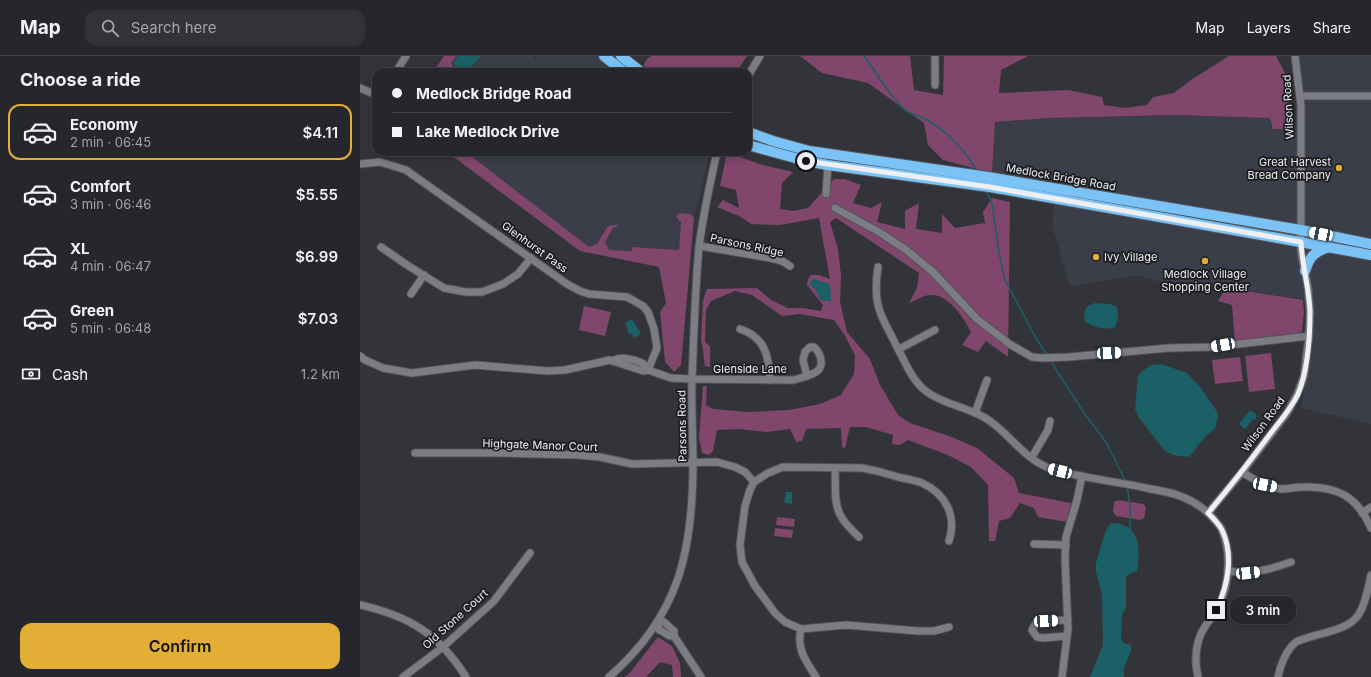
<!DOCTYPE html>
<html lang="en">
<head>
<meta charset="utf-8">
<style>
  body { margin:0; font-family:Inter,sans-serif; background:#323338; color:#f1f3f6; height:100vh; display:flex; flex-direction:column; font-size:15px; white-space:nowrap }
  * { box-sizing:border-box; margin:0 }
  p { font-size:13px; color:#a4a5a9 }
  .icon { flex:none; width:22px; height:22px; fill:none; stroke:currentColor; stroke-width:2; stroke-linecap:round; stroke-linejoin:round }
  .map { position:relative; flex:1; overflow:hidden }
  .drawer { display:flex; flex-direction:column; background:#26272c; width:360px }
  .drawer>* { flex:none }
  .top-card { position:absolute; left:12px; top:12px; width:380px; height:88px; border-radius:12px; box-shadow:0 2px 10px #0003,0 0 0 1px #424448; display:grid; align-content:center; height:88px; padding:0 20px; background:#26272c }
  .end { position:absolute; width:18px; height:18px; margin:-9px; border:5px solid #eeeff2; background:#111; box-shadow:0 0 0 2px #111 }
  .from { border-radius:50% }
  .bubble { position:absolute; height:28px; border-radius:12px; background:#26272c; box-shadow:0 2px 10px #0003,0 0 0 1px #424448; font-size:13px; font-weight:600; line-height:28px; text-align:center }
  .car { position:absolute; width:12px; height:24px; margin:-12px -6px; border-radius:5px; box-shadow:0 0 3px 1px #0007; background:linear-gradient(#fff 24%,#345 0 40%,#fff 0 76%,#345 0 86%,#fff 0) }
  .top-card b { display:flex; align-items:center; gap:14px; height:38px; font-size:15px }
  .top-card b+b { border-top:1px solid #424448 }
  .top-card i { width:10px; height:10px; background:#f1f3f6 }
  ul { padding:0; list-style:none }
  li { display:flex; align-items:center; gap:12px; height:56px; margin:0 8px 6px; padding:0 12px; border:2px solid transparent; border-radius:12px }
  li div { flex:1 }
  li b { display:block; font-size:15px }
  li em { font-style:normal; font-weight:600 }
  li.current { border-color:#e3ae35 }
  li>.icon { width:36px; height:36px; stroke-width:1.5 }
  h2 { padding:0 20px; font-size:18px; line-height:48px }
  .pay { display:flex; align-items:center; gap:10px; height:44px; padding:0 20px; font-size:15px }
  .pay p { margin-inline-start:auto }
  .cta { display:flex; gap:8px; margin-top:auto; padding:8px 20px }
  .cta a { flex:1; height:46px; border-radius:12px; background:#e3ae35; color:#111; font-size:16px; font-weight:600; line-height:46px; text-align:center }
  header { display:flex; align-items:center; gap:24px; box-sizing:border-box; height:56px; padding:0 20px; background:#26272c; border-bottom:1px solid #424448 }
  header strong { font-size:19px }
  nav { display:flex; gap:22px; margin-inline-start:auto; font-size:14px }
  .search { width:280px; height:36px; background:#323338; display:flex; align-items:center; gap:10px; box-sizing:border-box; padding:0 14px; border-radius:12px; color:#a4a5a9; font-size:15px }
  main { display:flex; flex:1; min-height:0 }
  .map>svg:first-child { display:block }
  .built { fill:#3b3e48 }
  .green { fill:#80466c }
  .water { fill:#1b5f67 }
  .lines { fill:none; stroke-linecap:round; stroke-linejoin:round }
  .stream { stroke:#1b5f67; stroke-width:1.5 }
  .minor-casing { stroke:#525357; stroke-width:9 }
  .highway-casing { stroke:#525357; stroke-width:12 }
  .minor { stroke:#7c7d84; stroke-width:7 }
  .highway { stroke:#7bc3f6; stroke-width:10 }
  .route { stroke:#eeeff2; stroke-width:5 }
  .poi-dot { fill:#e3ae35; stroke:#1b1c1f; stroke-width:1.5 }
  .labels { text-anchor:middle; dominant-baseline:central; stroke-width:3.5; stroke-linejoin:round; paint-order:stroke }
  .street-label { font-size:11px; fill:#eeeff2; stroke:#1b1c1f }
  .poi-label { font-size:11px; fill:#eeeff2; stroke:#1b1c1f; text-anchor:end }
</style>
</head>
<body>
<header>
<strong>Map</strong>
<div class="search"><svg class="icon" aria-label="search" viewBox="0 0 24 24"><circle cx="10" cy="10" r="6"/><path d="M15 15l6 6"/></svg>Search here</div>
<nav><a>Map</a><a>Layers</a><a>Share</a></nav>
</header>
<main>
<section class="drawer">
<h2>Choose a ride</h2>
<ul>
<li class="current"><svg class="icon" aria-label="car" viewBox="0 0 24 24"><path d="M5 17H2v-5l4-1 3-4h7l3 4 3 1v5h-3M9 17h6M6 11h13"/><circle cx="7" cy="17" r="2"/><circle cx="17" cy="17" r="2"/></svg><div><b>Economy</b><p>2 min · 06:45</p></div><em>$4.11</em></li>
<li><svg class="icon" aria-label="car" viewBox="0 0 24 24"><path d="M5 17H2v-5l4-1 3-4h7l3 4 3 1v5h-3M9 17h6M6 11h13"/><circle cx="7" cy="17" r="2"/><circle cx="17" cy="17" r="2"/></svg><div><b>Comfort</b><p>3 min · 06:46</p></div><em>$5.55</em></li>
<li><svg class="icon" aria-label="car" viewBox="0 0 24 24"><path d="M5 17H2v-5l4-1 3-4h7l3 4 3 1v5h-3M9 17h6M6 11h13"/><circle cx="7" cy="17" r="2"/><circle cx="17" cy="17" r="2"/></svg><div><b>XL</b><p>4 min · 06:47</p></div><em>$6.99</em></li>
<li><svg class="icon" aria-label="car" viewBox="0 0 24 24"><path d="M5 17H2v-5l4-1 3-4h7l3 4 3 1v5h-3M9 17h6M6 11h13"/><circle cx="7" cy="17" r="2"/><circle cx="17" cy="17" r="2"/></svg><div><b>Green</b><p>5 min · 06:48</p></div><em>$7.03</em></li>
</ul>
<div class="pay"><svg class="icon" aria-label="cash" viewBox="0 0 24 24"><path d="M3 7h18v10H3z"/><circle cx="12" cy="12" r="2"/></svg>Cash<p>1.2 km</p></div>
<div class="cta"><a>Confirm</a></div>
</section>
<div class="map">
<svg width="1011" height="621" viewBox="0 0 1011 621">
  <rect width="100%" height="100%" fill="#33343a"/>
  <!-- built -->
  <g class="built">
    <path d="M96 0H174L175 5 177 0H261L281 16H93L95 14 91 7Z"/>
    <path d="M939 0H1011V368L941 352 954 278 953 245 866 232 812 229 775 219 710 231 692 169 695 140 632 117 634 66 688 62 813 59 911 62 929 73 943 61 939 34Z"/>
    <path d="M106 96H350L334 162 330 158 319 157 317 161 321 166 319 194 273 191 272 195 249 194 245 186 248 179 253 172 257 170H248L237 188 229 191Z"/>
  </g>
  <!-- green -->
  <g class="green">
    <path d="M84 0H96L91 7 95 14 93 16H73Z"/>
    <path d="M292 0H387L376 16H292L283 9 288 2Z"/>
    <path d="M440 0H550L554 34 583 39 584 0H668L641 14 639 37 708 34 742 41 744 49 765 52 787 49 793 41 814 37 831 24 869 0H916L928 23 929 73H913L910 62 813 59 688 62 635 66 632 117 583 104 568 89 564 67 508 27 462 17Z"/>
    <path d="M87 96H106L229 191 237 188 248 170 257 169 258 170 253 172 245 186 249 194 272 195V191L319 194 321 166 316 161 319 157 330 158 334 162 321 309 314 316 305 306 300 256 306 247 299 211 220 195Z"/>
    <path d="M367 96 399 108 433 116 422 127 420 153 433 155 448 152 474 123H485L501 129 493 147 511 152 522 146 517 166 545 173V155L559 147 556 173 582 177V158L595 172 625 167 623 156 632 142 650 146 648 301 626 285 618 296 602 289 611 276C605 263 587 237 571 239 564 239 556 244 549 247L557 232 559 217 476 162 470 166 478 193 481 220 480 246 487 276 510 303 520 329 538 359 550 367 589 380 617 392 654 422 659 437 711 447 707 466 678 461 674 452 660 447 650 462 639 465 635 485H629L628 429 611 411 588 399 548 384 540 389 532 388 533 379 506 371H490L485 392 482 391 481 372 446 373 442 385 436 386 430 373 407 376 379 373 357 374 353 395 349 399 342 397 339 382 343 330H347L346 349 353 353 389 356 429 354 460 348 481 339 494 318 495 299 484 278 474 264 440 258 422 260 392 239 375 235 351 245 346 254 345 286 350 290V311L345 310C343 301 344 293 341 285L343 244 347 233 397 232 411 244 428 252H442L461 255 463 249 447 229 448 223 451 219H459L470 223 459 162 420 169 391 168 381 161 357 151 363 144 379 152 376 134 360 130Z"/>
    <path d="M866 232 943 244 944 256 942 275 936 279 875 286 872 249 858 245Z"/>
    <path d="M224 250 251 256 245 280 219 274Z"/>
    <path d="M911 297 915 333 889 336 885 300Z"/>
    <path d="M880 301 883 325 855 328 852 304Z"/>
    <path d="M758 444 783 448 786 451 784 462 780 464 756 460 753 456 754 446Z"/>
    <path d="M417 461 435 463 434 471 416 469Z"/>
    <path d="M415 472 433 474 432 482 414 480Z"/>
    <path d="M298 581 312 590 320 607 321 621H313L312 609 300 606 286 621H264L268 619Z"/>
  </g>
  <!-- water -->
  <g class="water">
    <path d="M98 0H121L114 8 102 15 93 7Z"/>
    <path d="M454 223 470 228 471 245H467L460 244 457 236 450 228 451 225Z"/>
    <path d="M735 247 750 248 757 251C759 258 758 264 755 271 746 275 732 271 725 265L724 256 728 250Z"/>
    <path d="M272 263 281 278 274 282 272 278 268 277 267 271 265 267Z"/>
    <path d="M801 308 827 317 840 331 856 354 858 360 855 373C843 380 838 391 829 401L813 399 804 394 779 362 775 353 778 320 782 315 791 309Z"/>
    <path d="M890 354 896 358V363L892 364 888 369V370L885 373 879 368Z"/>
    <path d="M426 436H432V448L424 447Z"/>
    <path d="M752 467C780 467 781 494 777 515L771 517 766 521V552L762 558 761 583 765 588H769L771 590V595L764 612V621H730L743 589 742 539 736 516V507L745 477 749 469Z"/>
  </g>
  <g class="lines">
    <!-- stream -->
    <g class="stream">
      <path d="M504 0C518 18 528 39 545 54 550 59 559 59 565 63 586 74 605 94 617 115"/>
      <path d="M626 134 632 147 639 197 645 224 676 282 687 299"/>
      <path d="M690 304 724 357 746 386 765 424"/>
      <path d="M767 430 770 449V474"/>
    </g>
    <defs>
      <g id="minor">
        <path d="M36 16 46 0"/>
        <path d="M388 20 400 0"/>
        <path d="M575 29V0"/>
        <path d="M0 32 14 38H16"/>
        <path d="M941 40H1011"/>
        <path d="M0 108 20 106 46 114 207 228 220 235 229 238 267 241 283 250 288 256 294 273 297 292 288 314"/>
        <path d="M466 138 468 109"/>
        <path d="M475 152 519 176 545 193 573 216 617 263 651 289 672 301 682 302 709 301 809 292 852 291 949 280"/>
        <path d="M340 190 410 202 422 205 430 210"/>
        <path d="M21 191 47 209 84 232 106 236H122L143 228 158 218 171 202"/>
        <path d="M518 211C516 224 515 236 518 249 521 263 530 276 536 289 545 305 551 324 567 336 586 350 611 351 630 365 650 379 666 404 689 412 722 423 757 425 791 433 802 435 815 437 825 442 839 448 852 459 861 472 865 480 867 490 868 499 869 518 866 537 857 554 854 560 849 564 846 569 835 585 834 603 838 621"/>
        <path d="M51 238 64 219"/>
        <path d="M380 273C405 281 409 300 410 324"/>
        <path d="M450 291H454C461 298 465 310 456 316 453 318 450 319 447 320L443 304 445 296Z"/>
        <path d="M539 293 575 274"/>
        <path d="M0 300 5 304 23 312 52 317 115 309 188 315 205 314 250 304 283 315 288 314 311 322 332 323 434 324 447 320"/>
        <path d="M253 305C260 300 274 303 282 307 284 308 286 311 288 314"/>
        <path d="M615 357 627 324"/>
        <path d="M55 397H138L218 399 240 401 272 408 357 406 375 411 385 416 394 426"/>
        <path d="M672 401 688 374 690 365"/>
        <path d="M475 413C476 428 473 449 482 462 486 469 493 475 499 481"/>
        <path d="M882 416C894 424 906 431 921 433 928 433 936 431 943 431 977 430 997 440 1011 472"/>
        <path d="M848 457 882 416 927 357 937 339 944 320 949 280 950 256 948 232 941 196V50L935 0"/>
        <path d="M1002 457 1011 451"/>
        <path d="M589 485C597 460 586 438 562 427 554 424 546 423 538 421 526 417 514 414 502 412L423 411 408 417 394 426 390 434 385 450 380 489 382 506 395 530 415 557 425 566 441 573 486 569 558 575H574L589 571"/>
        <path d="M674 488 706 489"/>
        <path d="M868 515C892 518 909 514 931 506"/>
        <path d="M0 549C49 560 79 578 106 621"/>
        <path d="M298 566H304L314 575V580L341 621"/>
        <path d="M298 566V573L310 580H314"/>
        <path d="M441 573C436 593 446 605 456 621"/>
        <path d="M707 580 683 582 677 581 672 574 677 565 708 564"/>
        <path d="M43 621 83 591 134 545 170 497"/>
        <path d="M249 621C319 560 333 496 333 406 333 378 331 350 332 322 334 278 335 234 339 191 343 159 350 127 357 96"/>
        <path d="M702 621 708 573 705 503 706 481 717 444 722 420"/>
        <path d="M918 621C920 610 926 594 936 586 939 584 944 583 947 582 964 576 989 574 999 558 1006 547 1008 532 1011 519"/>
      </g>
      <g id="highway">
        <path d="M244 0 264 16"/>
        <path d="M261 0 281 16"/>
        <path d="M388 76 413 85 449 95 628 121 941 174 1011 188"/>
        <path d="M388 89 446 105 468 109 630 131 929 184 1011 199"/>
        <path d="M945 215C950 200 954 196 969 191"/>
      </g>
    </defs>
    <!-- minor casing -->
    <use href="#minor" class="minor-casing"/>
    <!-- highway casing -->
    <use href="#highway" class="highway-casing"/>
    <!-- minor -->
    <use href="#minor" class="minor"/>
    <!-- highway -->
    <use href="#highway" class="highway"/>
  </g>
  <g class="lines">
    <!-- route -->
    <path class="route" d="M446 105 630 131 941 186C942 209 949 231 950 255 950 281 948 314 938 338 931 353 920 365 910 378 890 405 870 431 848 457 853 462 859 468 862 474 874 499 868 530 856 554"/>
  </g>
  <!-- markers -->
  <g class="poi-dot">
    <circle cx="979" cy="112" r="4"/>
    <circle cx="736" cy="201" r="4"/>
    <circle cx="845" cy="205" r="4"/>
  </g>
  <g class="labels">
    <!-- street labels -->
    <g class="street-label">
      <text transform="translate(928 51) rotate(-93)">Wilson Road</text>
      <text transform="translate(701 121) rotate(10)">Medlock Bridge Road</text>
      <text transform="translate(387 189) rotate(12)">Parsons Ridge</text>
      <text transform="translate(175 191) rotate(36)">Glenhurst Pass</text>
      <text x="390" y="313">Glenside Lane</text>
      <text transform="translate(903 368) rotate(-54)">Wilson Road</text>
      <text transform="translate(322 370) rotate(-91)">Parsons Road</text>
      <text transform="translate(180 389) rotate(2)">Highgate Manor Court</text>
      <text transform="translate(95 563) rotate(-42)">Old Stone Court</text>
    </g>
    <!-- poi labels -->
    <g class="poi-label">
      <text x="971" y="106">Great Harvest<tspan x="971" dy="13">Bread Company</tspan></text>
      <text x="744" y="201" text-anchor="start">Ivy Village</text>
      <text x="845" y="218" text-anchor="middle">Medlock Village<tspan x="845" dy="13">Shopping Center</tspan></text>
    </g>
  </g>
</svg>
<i class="end from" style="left:446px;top:105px"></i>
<i class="end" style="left:856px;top:554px"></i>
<div class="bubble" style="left:870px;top:540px;width:66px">3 min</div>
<i class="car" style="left:961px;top:178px;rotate:281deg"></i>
<i class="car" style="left:863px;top:289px;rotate:260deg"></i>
<i class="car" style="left:749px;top:297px;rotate:87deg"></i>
<i class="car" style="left:700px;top:415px;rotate:284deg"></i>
<i class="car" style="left:905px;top:429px;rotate:101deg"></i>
<i class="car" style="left:888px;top:517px;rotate:84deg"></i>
<i class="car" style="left:686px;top:565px;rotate:87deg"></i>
<div class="top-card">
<b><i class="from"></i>Medlock Bridge Road</b>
<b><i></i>Lake Medlock Drive</b>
</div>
</div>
</main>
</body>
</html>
